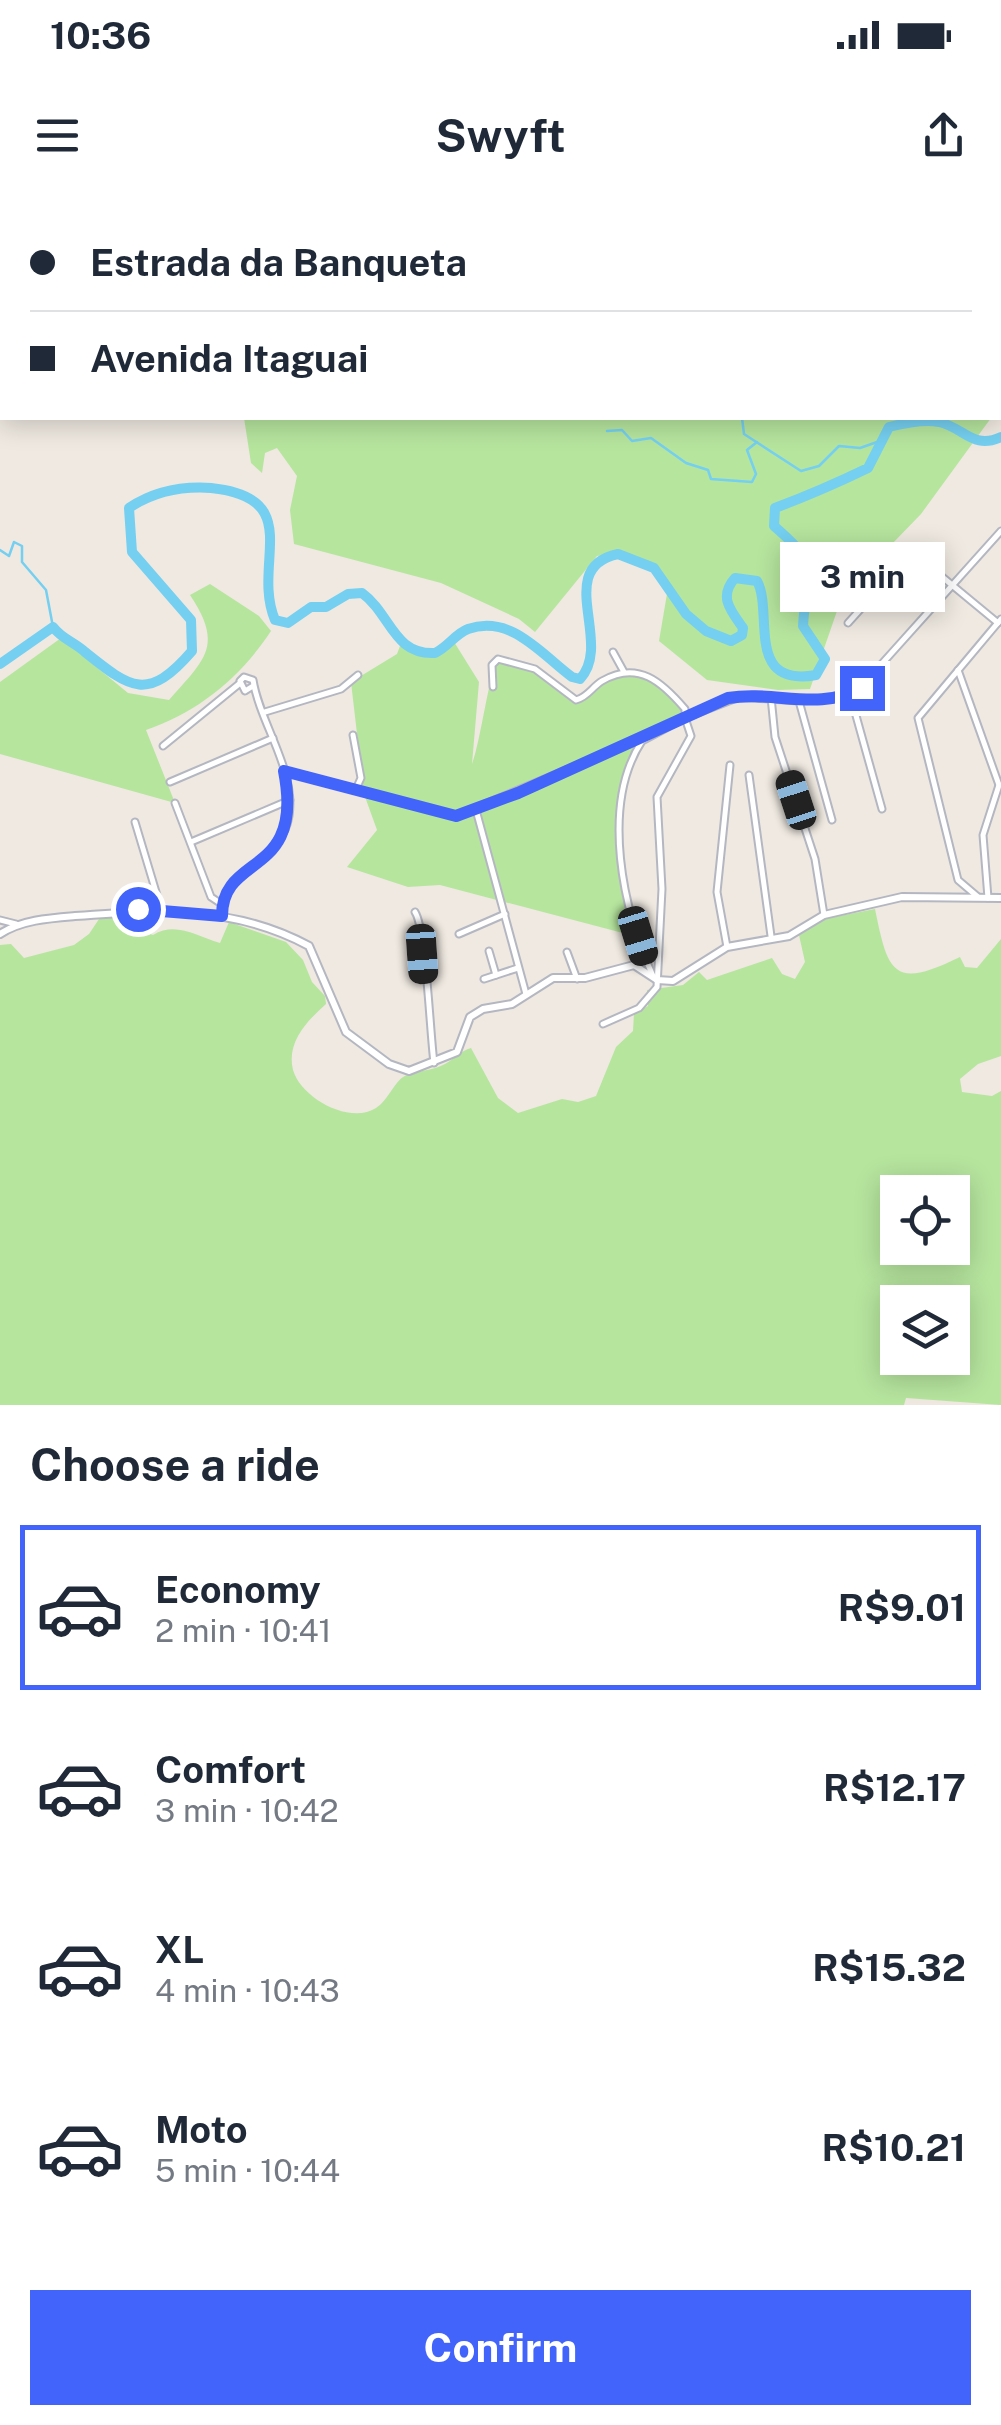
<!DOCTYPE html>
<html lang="en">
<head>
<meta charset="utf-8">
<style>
  body { margin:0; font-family:"Public Sans",sans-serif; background:#f6f6f7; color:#1f2937; height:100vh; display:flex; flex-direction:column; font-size:38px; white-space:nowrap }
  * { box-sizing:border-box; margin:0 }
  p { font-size:32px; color:#747a83 }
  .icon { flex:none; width:55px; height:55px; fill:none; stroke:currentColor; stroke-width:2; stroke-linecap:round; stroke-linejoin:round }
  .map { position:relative; height:1205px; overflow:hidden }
  .panel { display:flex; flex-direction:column; background:#fff; flex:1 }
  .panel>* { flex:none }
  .hud { position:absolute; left:0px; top:0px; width:1002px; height:220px; box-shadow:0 5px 25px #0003; display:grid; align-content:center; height:220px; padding:0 30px; background:#fff }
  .buttons { position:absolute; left:880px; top:975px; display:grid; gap:20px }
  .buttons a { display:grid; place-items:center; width:90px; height:90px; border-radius:0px; background:#fff; box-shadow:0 5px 25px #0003; font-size:50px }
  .end { position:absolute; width:45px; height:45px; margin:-22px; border:12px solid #4264fb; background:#fff; box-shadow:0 0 0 5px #fff }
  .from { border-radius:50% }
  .bubble { position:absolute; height:70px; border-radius:0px; background:#fff; box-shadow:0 5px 25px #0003; font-size:32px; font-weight:700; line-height:70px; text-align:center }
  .car { position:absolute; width:30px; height:60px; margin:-30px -15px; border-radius:12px; box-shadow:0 0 8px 2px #0007; background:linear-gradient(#222 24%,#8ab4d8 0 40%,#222 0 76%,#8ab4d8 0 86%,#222 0) }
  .hud b { display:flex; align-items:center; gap:35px; height:95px; font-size:38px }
  .hud b+b { border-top:2px solid #e0e1e3 }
  .hud i { width:25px; height:25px; background:#1f2937 }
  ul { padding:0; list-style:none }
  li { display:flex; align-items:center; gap:30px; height:165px; margin:0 20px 15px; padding:0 10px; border:5px solid transparent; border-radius:0px }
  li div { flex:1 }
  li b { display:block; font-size:38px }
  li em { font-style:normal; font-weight:700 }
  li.selected { border-color:#4264fb }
  li>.icon { width:90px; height:90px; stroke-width:1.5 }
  h2 { padding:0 30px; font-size:45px; line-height:120px }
  .cta { display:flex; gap:20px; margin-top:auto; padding:20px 30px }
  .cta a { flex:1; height:115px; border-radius:0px; background:#4264fb; color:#fff; font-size:40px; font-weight:700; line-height:115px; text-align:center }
  .status { display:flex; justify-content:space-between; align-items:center; height:70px; padding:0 50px; background:#fff; direction:ltr }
  .status svg { height:28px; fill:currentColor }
  header { display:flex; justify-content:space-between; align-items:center; height:130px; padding:0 30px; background:#fff; font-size:45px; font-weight:700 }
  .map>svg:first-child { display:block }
  .green { fill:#b6e59e; fill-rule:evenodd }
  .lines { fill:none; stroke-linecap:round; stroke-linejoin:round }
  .stream { stroke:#75cff0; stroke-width:2.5 }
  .river { stroke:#75cff0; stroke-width:10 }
  .minor-casing { stroke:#b4b7c1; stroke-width:9 }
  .tertiary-casing { stroke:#b4b7c1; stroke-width:10 }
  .minor { stroke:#fff; stroke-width:5 }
  .tertiary { stroke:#fff; stroke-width:6 }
  .route { stroke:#4264fb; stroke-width:12 }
</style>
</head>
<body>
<div class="status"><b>10:36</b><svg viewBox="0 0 49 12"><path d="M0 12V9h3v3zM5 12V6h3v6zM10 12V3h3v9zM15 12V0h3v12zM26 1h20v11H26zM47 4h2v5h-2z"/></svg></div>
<header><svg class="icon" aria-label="menu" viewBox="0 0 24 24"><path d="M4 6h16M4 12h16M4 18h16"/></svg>Swyft<svg class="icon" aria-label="share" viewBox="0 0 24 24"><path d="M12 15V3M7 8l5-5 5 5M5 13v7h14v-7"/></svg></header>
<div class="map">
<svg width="1001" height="1205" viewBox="0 0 1001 1205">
  <rect width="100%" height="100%" fill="#efe9e1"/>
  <!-- green -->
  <g class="green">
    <path d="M469 0H953V2Z"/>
    <path d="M244 218H991L921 314 891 345 869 355 837 411 810 489 778 490 707 480 659 441 668 388C651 365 626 350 597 356L535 432 519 419 441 383 294 344 290 310 297 276 277 248 265 253 262 273 251 263Z"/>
    <path d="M210 384 259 416 271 431C240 478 198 512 146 530L175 603 0 554V482L61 438 128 493 169 500C205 459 224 446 190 395Z"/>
    <path d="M451 437 479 482 472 564C481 540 489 473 498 459L535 469 576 500C623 464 646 464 685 509 673 529 652 528 639 547 606 596 625 684 638 737L440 685 408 687 347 667 377 630 364 594 351 482 397 454 400 446C425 455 432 456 451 437Z"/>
    <path d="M875 709C888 773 893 790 960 757L965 767 977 768 1001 739V856L978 864 960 879 962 892 992 896 1001 891V1205L906 1198 904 1205H0V745L11 744 24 758 74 745 89 734 103 713 135 716 139 730 153 735C176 721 196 736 220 743L229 722 286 742 303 760 312 782 325 796 326 804C308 820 286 842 293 870 301 898 350 925 376 908 389 900 395 879 407 875 420 870 432 871 445 864 454 859 461 851 471 848L498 898 518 913 562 899 578 902 596 896 616 847 633 831 634 813 648 806 647 790 683 785 699 772 707 780 772 758 782 774 795 779 805 762 799 735 824 719ZM898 992H952V1048H898ZM898 1102H952V1158H898Z"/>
  </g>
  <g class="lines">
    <!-- stream -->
    <g class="stream">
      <path d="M742 218 744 234 801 271 819 266 839 246 860 248 880 241"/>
      <path d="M607 231 622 230 632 241 651 238 686 263 708 270 711 279 752 282 756 274 747 250 757 242"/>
      <path d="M0 350 9 356 14 342 22 346V362L46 390 53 427"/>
    </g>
    <!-- river -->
    <path class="river" d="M0 464 53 427C62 439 74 442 85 452 131 489 148 502 192 451L191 420 132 352 129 308C153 292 182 286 211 288 307 298 251 363 275 420L288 423 311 407H326L348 394 362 393C391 414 393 455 435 453 448 447 455 434 468 429 511 414 541 454 572 477L580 479C614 443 553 368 618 354L654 368 686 414 706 431 731 441 742 435 743 428C731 411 718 397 735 378L757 381C774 411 744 488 816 475L825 459 803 426C806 366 828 373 774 326L775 308C807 296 837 283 868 268L889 227C905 223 923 219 939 222 965 228 973 250 1001 237"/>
    <defs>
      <g id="minor">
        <path d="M259 0 263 2"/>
        <path d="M426 0V2"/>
        <path d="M477 0 478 2"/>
        <path d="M568 0 574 2"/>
        <path d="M986 0 987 2"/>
        <path d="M152 2V0"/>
        <path d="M640 2 647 0"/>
        <path d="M1000 16 1001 17"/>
        <path d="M0 169 2 168"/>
        <path d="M848 423 912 352 998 423"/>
        <path d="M613 452 624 472"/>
        <path d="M958 470 999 585"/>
        <path d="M493 487 492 465 498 459 535 469 576 500C588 497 592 487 602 481 638 460 662 482 685 509V518L642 541C600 605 623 712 653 776"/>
        <path d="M850 494 882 609"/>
        <path d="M771 497 775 537 815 659 824 715"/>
        <path d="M265 512 341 489 358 475"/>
        <path d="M163 546 239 484"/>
        <path d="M284 571 356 589 361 578 353 535"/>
        <path d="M749 575 771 736"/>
        <path d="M170 582 273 538"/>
        <path d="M356 589 456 616 642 538"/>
        <path d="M175 603 211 697 223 705"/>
        <path d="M476 610 526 794"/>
        <path d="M832 620 799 501 837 499 861 487 1001 331"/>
        <path d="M135 622 162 712"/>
        <path d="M191 642 290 600"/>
        <path d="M978 697 958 680 918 518 1001 419"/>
        <path d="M988 698 983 635 999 585"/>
        <path d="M415 712C426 729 430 833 434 863"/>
        <path d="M222 716C222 669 282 662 289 616 296 569 260 524 253 480L244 477 240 481 245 491 253 486"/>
        <path d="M0 720 16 724"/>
        <path d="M459 734 505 714"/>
        <path d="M727 747 717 692 730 565"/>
        <path d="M489 751 496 775"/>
        <path d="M567 752 577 779"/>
        <path d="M484 779 518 768"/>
        <path d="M603 824 639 808 657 787 662 689 657 597 691 536 685 518 739 497 799 501"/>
      </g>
      <path id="tertiary" d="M0 734C21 720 50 718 75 716 156 710 234 705 309 746L346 832 389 864 409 871 457 852 470 817 483 809 512 804 553 778H585L634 765 657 780 673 781 727 747 789 736 824 715 902 697 1001 698"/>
    </defs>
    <!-- minor casing -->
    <use href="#minor" class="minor-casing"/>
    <!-- tertiary casing -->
    <use href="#tertiary" class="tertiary-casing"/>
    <!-- minor -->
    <use href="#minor" class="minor"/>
    <!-- tertiary -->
    <use href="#tertiary" class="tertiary"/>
  </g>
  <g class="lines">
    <!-- route -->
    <path class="route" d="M138 709 222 716C222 652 305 679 284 571L456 616 518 593 728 498C775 490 817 512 862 488"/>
  </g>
</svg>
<div class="buttons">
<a><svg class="icon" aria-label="locate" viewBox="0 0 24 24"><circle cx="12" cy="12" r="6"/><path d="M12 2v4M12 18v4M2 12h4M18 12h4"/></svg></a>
<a><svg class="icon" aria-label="layers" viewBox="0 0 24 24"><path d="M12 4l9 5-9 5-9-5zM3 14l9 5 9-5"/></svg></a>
</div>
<i class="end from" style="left:138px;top:709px"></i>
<i class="end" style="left:862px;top:488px"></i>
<div class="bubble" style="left:780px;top:342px;width:165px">3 min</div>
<i class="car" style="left:796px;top:600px;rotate:342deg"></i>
<i class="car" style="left:638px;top:736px;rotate:163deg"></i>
<i class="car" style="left:422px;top:754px;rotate:176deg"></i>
<div class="hud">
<b><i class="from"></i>Estrada da Banqueta</b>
<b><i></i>Avenida Itaguai</b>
</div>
</div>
<section class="panel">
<h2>Choose a ride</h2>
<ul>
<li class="selected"><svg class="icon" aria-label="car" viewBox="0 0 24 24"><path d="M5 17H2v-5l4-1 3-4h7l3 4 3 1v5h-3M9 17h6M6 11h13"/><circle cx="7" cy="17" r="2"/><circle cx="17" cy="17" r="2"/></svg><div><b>Economy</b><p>2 min · 10:41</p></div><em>R$9.01</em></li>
<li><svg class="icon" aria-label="car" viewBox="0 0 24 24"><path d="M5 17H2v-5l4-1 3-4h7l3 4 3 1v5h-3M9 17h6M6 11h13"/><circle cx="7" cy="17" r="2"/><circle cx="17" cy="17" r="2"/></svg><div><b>Comfort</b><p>3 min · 10:42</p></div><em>R$12.17</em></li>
<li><svg class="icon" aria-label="car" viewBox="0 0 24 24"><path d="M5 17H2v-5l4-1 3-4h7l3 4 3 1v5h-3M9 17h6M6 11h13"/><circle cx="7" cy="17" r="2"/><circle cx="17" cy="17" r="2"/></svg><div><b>XL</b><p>4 min · 10:43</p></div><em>R$15.32</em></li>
<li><svg class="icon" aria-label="car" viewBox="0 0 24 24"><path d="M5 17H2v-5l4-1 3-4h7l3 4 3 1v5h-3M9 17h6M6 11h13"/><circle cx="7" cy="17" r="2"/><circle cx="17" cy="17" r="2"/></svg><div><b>Moto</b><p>5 min · 10:44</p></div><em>R$10.21</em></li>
</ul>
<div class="cta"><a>Confirm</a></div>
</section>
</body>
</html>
